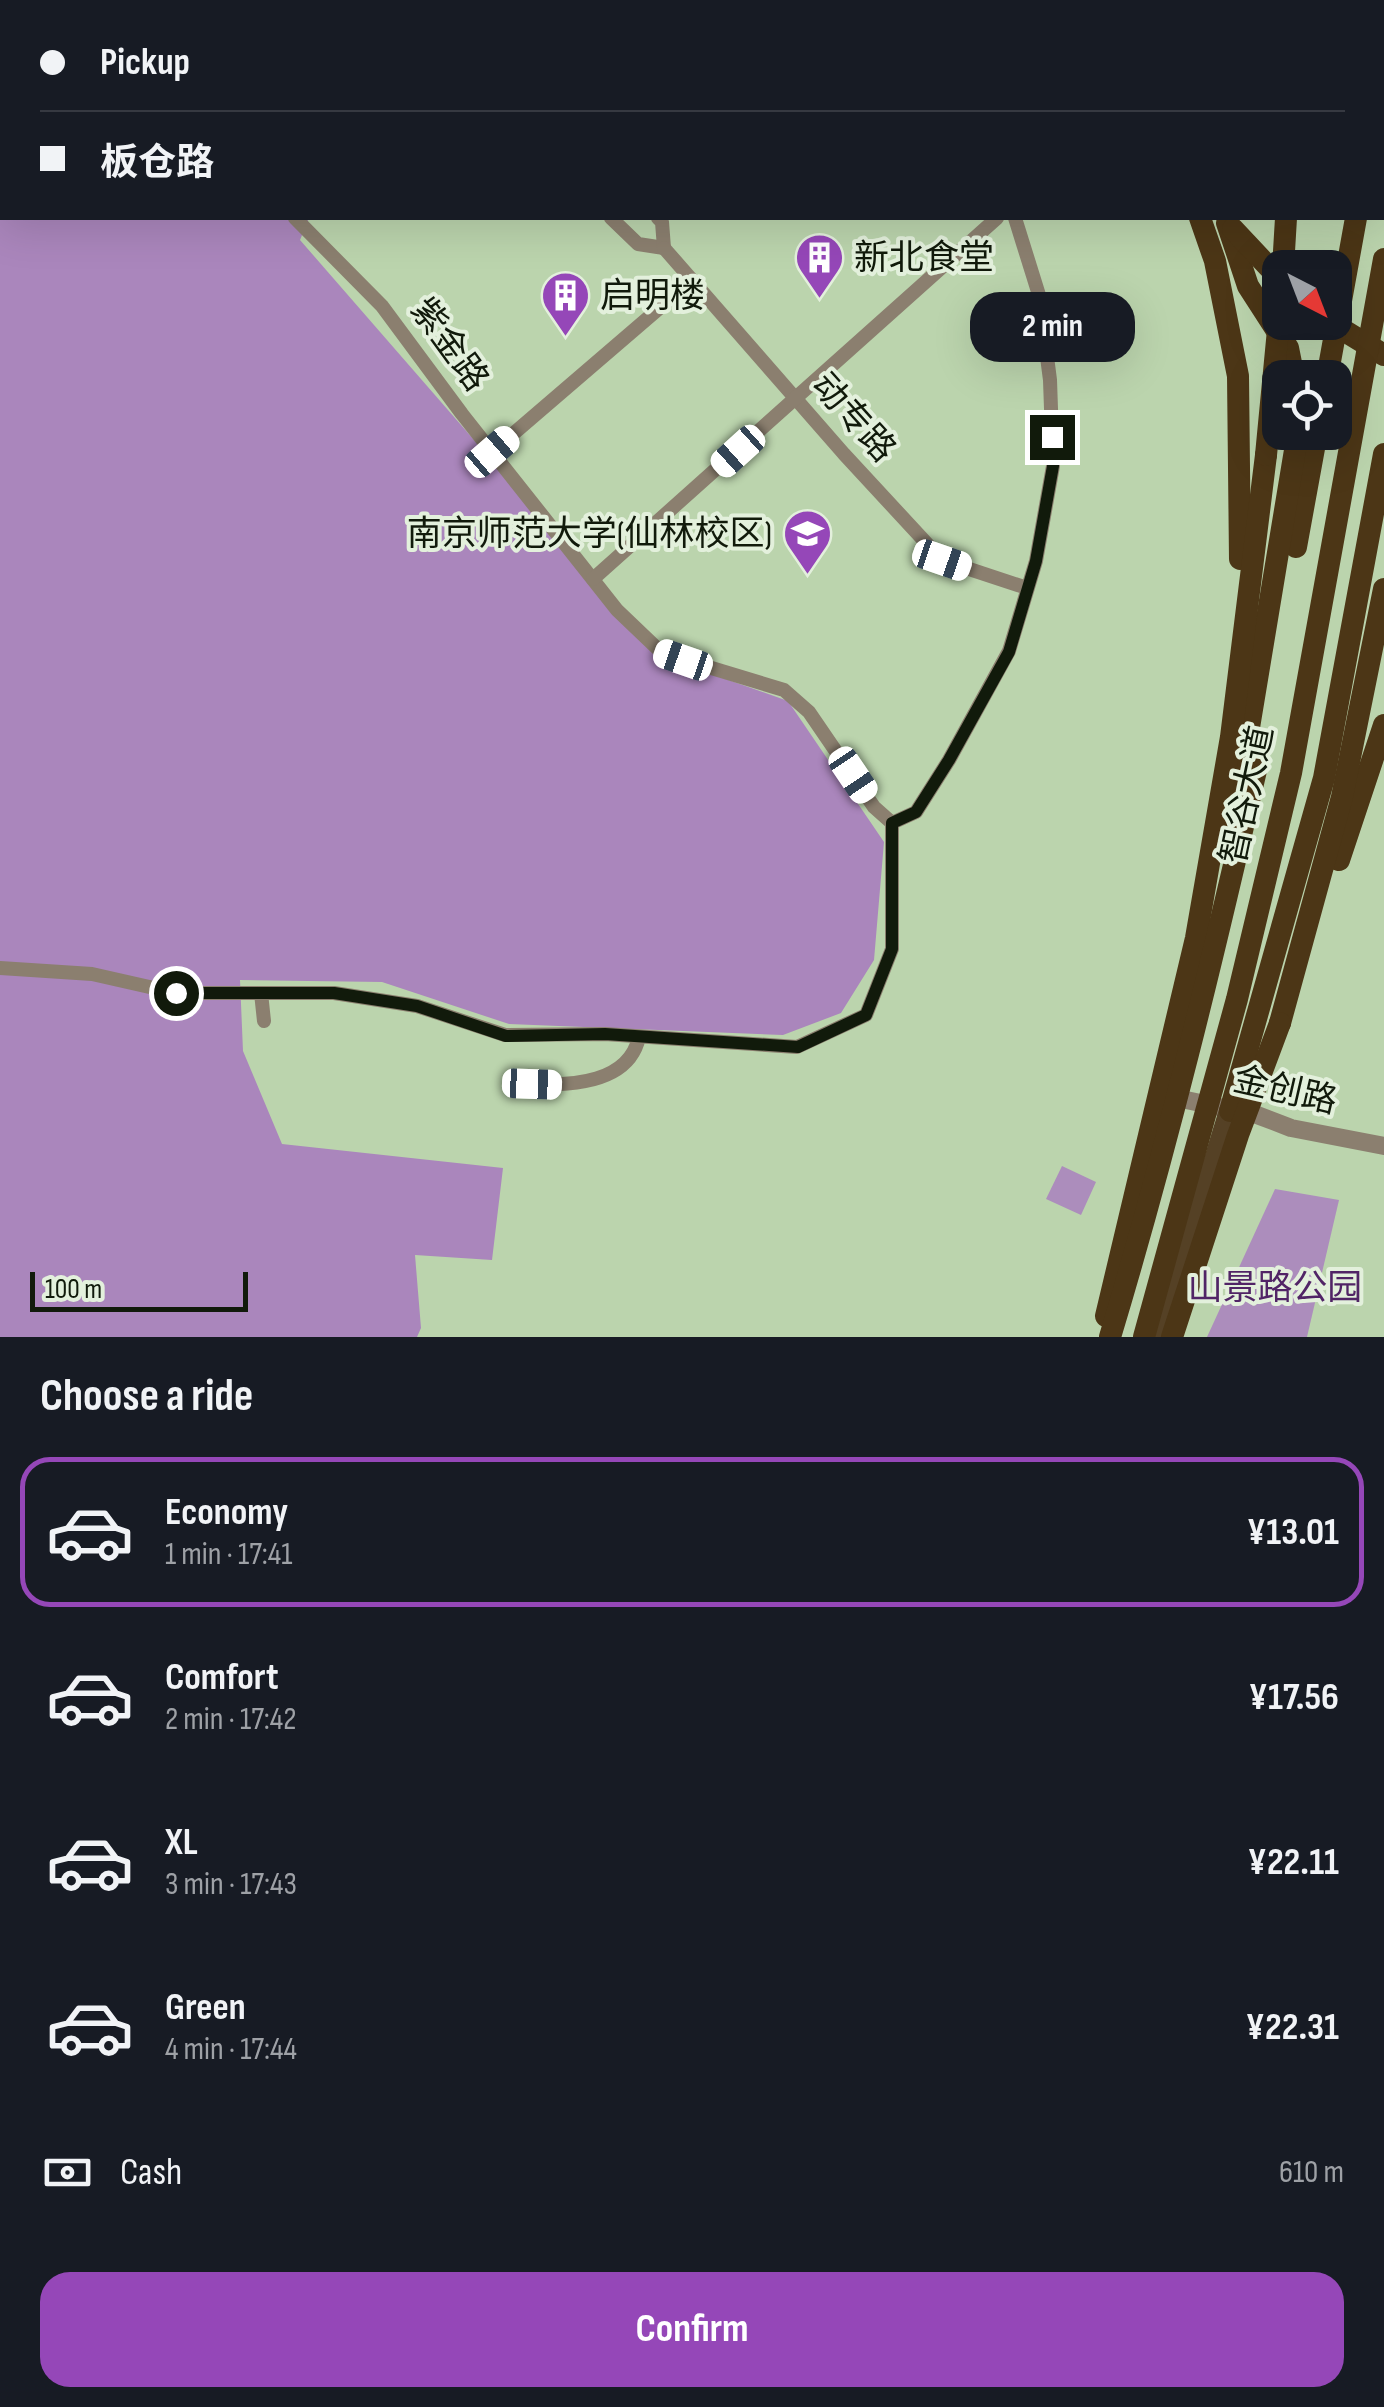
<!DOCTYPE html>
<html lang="en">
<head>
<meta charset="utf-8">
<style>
  body { margin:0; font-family:"Sofia Sans Condensed","Noto Sans SC",sans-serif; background:#20242c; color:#f1f3f6; height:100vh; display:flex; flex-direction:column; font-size:38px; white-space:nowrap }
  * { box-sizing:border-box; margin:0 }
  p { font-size:32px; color:#9ea1a6 }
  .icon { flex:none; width:55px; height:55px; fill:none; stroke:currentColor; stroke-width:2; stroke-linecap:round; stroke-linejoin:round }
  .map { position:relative; height:1337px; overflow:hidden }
  .panel { display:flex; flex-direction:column; background:#171b24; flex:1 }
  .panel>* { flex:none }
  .banner { position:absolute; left:0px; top:0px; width:1385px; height:220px; box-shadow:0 10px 40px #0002; display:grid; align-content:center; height:220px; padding:0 40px; background:#171b24 }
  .needle { width:65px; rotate:138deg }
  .fabs { position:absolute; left:1262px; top:250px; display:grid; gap:20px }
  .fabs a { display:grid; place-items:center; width:90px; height:90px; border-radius:20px; background:#171b24; box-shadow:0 10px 40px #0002; font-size:50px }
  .scale { position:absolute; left:30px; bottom:25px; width:218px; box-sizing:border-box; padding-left:10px; border:5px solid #111a0b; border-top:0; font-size:28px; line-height:35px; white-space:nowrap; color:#111a0b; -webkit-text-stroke:8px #e3f0dc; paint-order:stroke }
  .end { position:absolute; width:45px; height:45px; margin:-22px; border:12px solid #111a0b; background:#fff; box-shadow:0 0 0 5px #fff }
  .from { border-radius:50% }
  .bubble { position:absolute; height:70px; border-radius:30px; background:#171b24; box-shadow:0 10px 40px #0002; font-size:32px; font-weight:700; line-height:70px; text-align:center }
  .car { position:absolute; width:30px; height:60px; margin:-30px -15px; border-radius:12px; box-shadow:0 0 8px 2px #0007; background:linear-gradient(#fff 24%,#345 0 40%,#fff 0 76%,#345 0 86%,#fff 0) }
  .banner b { display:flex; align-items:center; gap:35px; height:95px; font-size:38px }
  .banner b+b { border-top:2px solid #363941 }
  .banner i { width:25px; height:25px; background:#f1f3f6 }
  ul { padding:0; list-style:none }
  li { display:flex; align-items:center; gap:30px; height:150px; margin:0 20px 15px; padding:0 20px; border:5px solid transparent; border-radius:30px }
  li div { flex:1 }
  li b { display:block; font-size:38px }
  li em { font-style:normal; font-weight:700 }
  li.on { border-color:#9547b8 }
  li>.icon { width:90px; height:90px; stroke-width:1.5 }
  h2 { padding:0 40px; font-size:45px; line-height:120px }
  .pay { display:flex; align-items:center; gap:25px; height:110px; padding:0 40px; font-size:38px }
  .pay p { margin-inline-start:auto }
  .cta { display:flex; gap:20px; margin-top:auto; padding:20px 40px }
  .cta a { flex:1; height:115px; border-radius:30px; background:#9547b8; color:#fff; font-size:40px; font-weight:700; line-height:115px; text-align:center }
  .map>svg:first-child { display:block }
  .green { fill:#ac8dbc }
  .forest { fill:#aa86bc }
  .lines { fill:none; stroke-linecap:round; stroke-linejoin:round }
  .minor { stroke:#8b7f6f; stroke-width:14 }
  .tertiary { stroke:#8b7f6f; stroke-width:18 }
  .primary { stroke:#554125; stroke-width:22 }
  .trunk { stroke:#4c3616; stroke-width:22 }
  .trunk-bridge { stroke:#4c3616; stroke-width:22 }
  .route { stroke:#111a0b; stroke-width:12 }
  .labels { text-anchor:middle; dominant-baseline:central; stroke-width:8; stroke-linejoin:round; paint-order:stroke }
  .poi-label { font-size:35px; fill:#111a0b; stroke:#e3f0dc; text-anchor:start }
  .street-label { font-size:35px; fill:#111a0b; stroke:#e3f0dc }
  .park-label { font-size:35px; fill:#512466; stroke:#e3f0dc }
</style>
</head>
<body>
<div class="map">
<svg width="1384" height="1337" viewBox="0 0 1384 1337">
  <rect width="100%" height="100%" fill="#bbd4ad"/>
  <!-- green -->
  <g class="green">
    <path d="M1062 1166 1096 1182 1081 1215 1046 1199Z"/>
    <path d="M1275 1189 1339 1200 1307 1337H1207Z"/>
  </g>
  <!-- forest -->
  <path class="forest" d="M0 0H265L2 2V218H309L300 240 663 657 788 701 884 842 874 960 841 1013 783 1035 509 1024 382 982 240 980 243 1051 282 1144 503 1168 492 1260 415 1255 421 1328 417 1337H0Z"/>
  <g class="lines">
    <!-- minor -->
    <g class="minor">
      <path d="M91 0 93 2"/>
      <path d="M173 0 174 2"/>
      <path d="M940 0 941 2"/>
      <path d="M508 2 509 0"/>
      <path d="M551 2V0"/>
      <path d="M295 218 382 306 462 414 617 610 662 653 784 690 809 712 874 807 892 823"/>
      <path d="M611 218 638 244 664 248"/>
      <path d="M658 218 662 222 664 248"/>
      <path d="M664 248 844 454 942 560 1027 588"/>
      <path d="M492 452 691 281"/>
      <path d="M593 579 997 218"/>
      <path d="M892 823 916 812 949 760 1009 651 1036 561 1053 466 1050 380 1039 295 1015 218"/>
      <path d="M0 968 92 974 176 993H334L417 1006 505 1035 605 1034 797 1047 866 1015 892 949V823"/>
      <path d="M261 993 264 1021"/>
      <path d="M532 1084C572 1086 629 1083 639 1037"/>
    </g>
    <!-- tertiary -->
    <path class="tertiary" d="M1172 1097 1257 1115 1291 1128 1384 1146"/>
    <!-- primary -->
    <path class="primary" d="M1160 1337 1230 1111"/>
    <!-- trunk -->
    <g class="trunk">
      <path d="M1092 0 1094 2"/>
      <path d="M1223 2V0"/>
      <path d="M1291 2V0"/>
      <path d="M1382 8 1383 0"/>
      <path d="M1200 218 1215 261 1238 376 1240 559"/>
      <path d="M1227 223 1248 286 1288 348 1294 378"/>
      <path d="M1233 229 1280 279"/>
      <path d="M1283 268 1286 218"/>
      <path d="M1330 322 1384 355"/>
      <path d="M1296 547 1317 432"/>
      <path d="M1232 830 1298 432"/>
      <path d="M1339 860 1384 725"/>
      <path d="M1280 1023 1342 797 1384 589"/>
      <path d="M1230 1111 1324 778 1384 454"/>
      <path d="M1106 1316 1196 938 1231 737 1266 455"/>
    </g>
    <!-- trunk-bridge -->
    <g class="trunk-bridge">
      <path d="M1327 378 1356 218"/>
      <path d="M1266 455 1280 309"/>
      <path d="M1110 1337C1167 1148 1213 958 1257 766"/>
      <path d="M1144 1337 1237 999 1291 773 1384 259"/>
      <path d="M1172 1337 1238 1135 1280 1023"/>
    </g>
  </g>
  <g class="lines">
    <!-- route -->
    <path class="route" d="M176 993H334L417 1006 506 1036 605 1034 798 1047 866 1015 892 949V823L916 812 949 760 1009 652 1036 561 1053 466 1052 437"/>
  </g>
  <!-- icons -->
  <defs>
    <symbol id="building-pin" viewBox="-11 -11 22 30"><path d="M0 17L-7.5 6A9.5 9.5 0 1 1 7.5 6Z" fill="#9547b8" stroke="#e3f0dc"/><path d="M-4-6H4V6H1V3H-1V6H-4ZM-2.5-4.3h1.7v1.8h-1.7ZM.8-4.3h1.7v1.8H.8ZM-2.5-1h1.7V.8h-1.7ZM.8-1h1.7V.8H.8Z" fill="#fff"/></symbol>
    <symbol id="university-pin" viewBox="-11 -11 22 30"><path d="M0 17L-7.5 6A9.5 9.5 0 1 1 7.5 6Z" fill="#9547b8" stroke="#e3f0dc"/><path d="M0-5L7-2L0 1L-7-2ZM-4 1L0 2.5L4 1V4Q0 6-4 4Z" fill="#fff"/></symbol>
  </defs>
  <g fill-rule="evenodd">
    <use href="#building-pin" x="792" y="230" width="55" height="75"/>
    <use href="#building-pin" x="538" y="268" width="55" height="75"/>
    <use href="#university-pin" x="780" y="506" width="55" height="75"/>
  </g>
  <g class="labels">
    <!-- poi labels -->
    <g class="poi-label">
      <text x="854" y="258">新北食堂</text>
      <text x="600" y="296">启明楼</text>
      <text x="772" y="534" text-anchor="end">南京师范大学(仙林校区)</text>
    </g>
    <!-- street labels -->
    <g class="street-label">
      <text transform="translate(449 345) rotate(54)">紫金路</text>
      <text transform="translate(853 418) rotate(48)">动专路</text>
      <text transform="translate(1248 795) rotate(-78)">智谷大道</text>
      <text transform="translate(1285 1091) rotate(13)">金创路</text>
    </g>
    <!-- park labels -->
    <g class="park-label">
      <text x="1275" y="1288">山景路公园</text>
    </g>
  </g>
</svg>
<div class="fabs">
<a><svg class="needle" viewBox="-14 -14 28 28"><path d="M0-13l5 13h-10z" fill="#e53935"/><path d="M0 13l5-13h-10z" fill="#9ea1a6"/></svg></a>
<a><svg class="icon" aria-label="locate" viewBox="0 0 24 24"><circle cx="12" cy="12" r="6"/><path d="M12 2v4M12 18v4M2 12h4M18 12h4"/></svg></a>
</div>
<div class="scale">100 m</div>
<i class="end from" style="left:176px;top:993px"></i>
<i class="end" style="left:1052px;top:437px"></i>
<div class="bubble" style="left:970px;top:292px;width:165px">2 min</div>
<i class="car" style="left:738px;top:451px;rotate:228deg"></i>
<i class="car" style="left:492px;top:452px;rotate:49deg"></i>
<i class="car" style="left:942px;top:560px;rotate:109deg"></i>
<i class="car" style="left:683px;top:660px;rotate:289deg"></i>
<i class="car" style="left:853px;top:775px;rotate:146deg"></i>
<i class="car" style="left:532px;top:1084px;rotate:92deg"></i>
<div class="banner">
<b><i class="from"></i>Pickup</b>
<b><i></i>板仓路</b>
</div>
</div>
<section class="panel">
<h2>Choose a ride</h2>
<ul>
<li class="on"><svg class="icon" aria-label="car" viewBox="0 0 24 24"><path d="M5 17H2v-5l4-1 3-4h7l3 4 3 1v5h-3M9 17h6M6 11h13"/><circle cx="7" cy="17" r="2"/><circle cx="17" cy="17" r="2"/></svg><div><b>Economy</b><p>1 min · 17:41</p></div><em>¥13.01</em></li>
<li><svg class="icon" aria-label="car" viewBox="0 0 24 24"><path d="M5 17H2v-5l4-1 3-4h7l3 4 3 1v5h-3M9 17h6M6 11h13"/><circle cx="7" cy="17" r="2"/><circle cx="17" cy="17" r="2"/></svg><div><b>Comfort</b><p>2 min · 17:42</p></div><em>¥17.56</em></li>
<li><svg class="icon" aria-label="car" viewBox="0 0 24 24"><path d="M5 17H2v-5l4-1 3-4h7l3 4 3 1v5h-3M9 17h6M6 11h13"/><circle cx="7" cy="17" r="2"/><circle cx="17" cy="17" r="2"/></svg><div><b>XL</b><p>3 min · 17:43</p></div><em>¥22.11</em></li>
<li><svg class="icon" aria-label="car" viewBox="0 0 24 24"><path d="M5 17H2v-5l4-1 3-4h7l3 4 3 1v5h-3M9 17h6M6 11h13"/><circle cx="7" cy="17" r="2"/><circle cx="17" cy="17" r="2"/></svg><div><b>Green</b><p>4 min · 17:44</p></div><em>¥22.31</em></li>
</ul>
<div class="pay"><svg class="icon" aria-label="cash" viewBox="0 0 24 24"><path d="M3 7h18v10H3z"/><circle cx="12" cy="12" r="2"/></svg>Cash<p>610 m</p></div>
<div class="cta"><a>Confirm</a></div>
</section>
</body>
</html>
